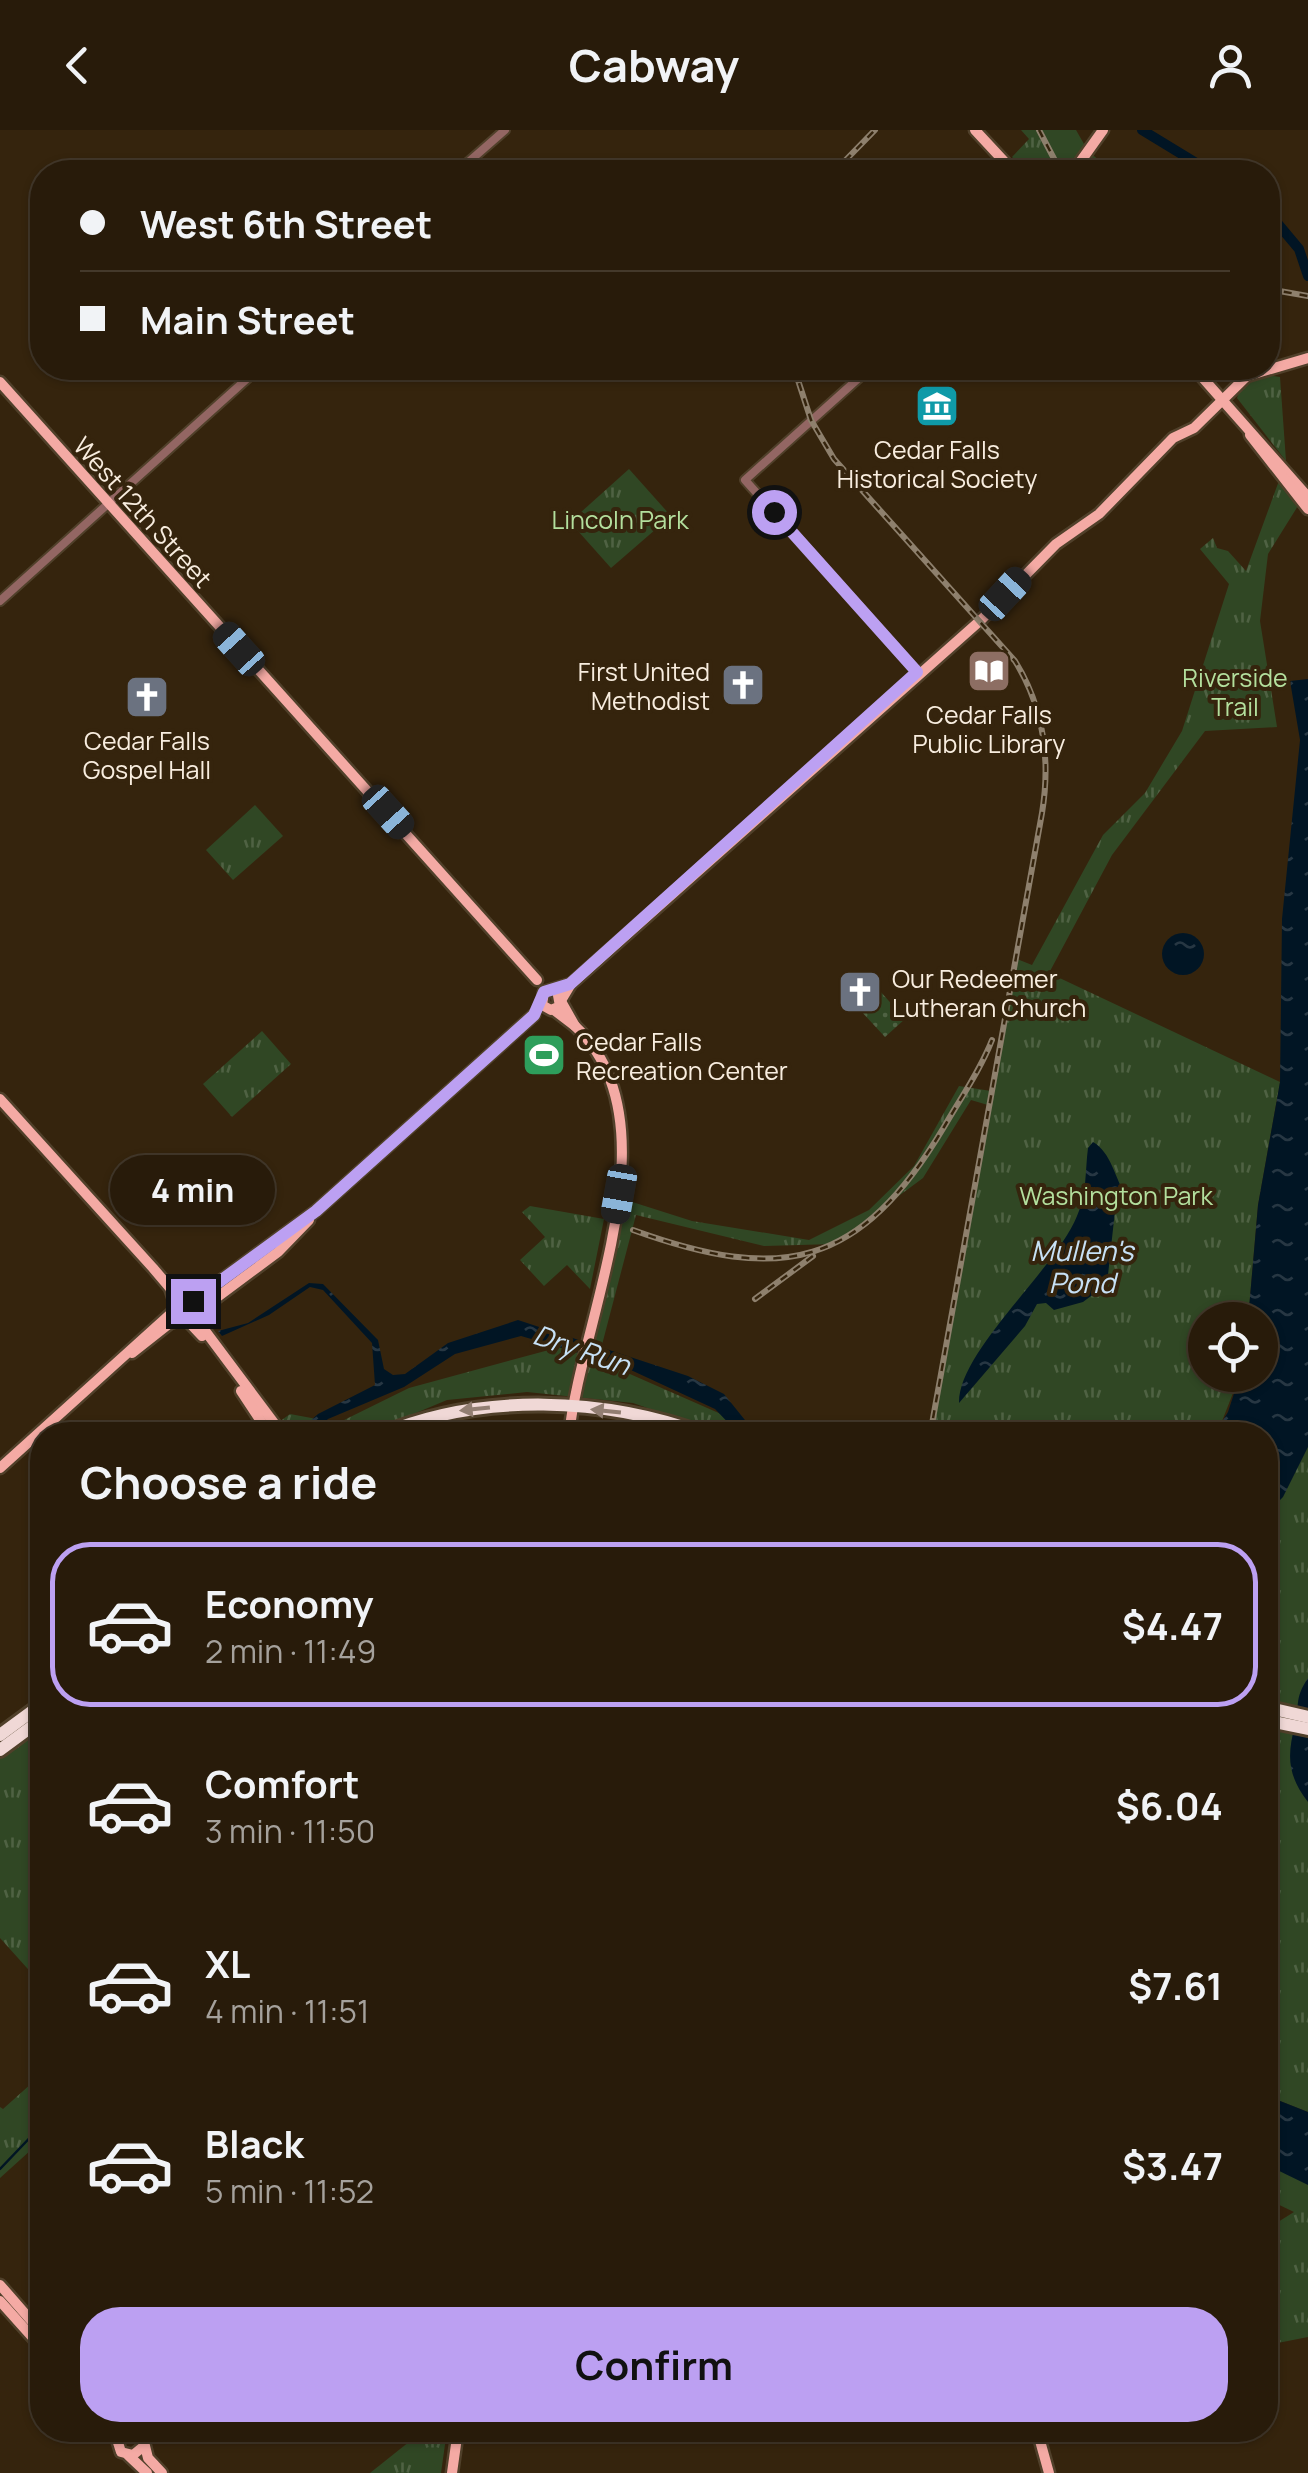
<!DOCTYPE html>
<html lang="en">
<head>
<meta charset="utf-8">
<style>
  body { margin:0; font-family:Manrope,sans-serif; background:#302413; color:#f1f3f6; height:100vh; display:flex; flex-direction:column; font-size:38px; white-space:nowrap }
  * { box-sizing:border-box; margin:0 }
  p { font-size:32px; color:#a5a19c }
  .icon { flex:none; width:55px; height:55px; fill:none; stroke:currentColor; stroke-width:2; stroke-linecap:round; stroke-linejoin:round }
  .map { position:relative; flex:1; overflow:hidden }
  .sheet { position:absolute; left:30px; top:1292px; width:1248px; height:1020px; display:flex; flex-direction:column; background:#281b0a; border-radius:40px; box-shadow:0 2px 8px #0004,0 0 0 2px #44392b }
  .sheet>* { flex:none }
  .guide { position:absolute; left:30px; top:30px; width:1250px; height:220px; border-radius:40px; box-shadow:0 2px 8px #0004,0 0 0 2px #44392b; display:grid; align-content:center; height:220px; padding:0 50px; background:#281b0a }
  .fabs { position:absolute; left:1188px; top:1172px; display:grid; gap:20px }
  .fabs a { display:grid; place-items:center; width:90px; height:90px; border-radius:50%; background:#281b0a; box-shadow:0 2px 8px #0004,0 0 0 2px #44392b; font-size:50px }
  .end { position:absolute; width:45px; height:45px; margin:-22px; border:12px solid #bca0f2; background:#111; box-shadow:0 0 0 5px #111 }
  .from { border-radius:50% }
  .bubble { position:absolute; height:70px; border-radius:35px; background:#281b0a; box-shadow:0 2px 8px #0004,0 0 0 2px #44392b; font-size:32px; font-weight:700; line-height:70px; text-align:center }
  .car { position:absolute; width:30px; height:60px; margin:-30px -15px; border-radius:12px; box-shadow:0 0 8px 2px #0007; background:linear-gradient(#222 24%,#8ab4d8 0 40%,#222 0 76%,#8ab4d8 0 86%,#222 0) }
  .guide b { display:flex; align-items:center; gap:35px; height:95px; font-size:38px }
  .guide b+b { border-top:2px solid #44392b }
  .guide i { width:25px; height:25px; background:#f1f3f6 }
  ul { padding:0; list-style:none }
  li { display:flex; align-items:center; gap:30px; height:165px; margin:0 20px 15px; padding:0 30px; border:5px solid transparent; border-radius:40px }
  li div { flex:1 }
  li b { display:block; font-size:38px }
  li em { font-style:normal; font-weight:700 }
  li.current { border-color:#bca0f2 }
  li>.icon { width:90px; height:90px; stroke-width:1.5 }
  h2 { padding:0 50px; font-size:45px; line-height:120px }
  .action { display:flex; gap:20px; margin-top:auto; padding:20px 50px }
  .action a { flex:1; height:115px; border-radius:40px; background:#bca0f2; color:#111; font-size:40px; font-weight:700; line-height:115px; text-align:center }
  header { display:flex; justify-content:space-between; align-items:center; height:130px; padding:0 50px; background:#281b0a; font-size:45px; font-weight:700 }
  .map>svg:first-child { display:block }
  .grass { fill:url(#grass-dots) }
  .park { fill:url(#park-tufts) }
  .water { fill:url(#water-ripples) }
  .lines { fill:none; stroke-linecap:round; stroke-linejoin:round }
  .stream { stroke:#011524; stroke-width:2.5 }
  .river { stroke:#011524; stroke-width:10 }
  .minor-casing { stroke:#50402a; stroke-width:12 }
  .major-casing { stroke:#50402a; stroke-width:15 }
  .highway-casing { stroke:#50402a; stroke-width:18 }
  .minor { stroke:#936663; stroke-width:8 }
  .major { stroke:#f4aaa4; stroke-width:10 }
  .highway { stroke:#f0d8d6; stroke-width:12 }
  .rail-casing { stroke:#8e806d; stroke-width:6 }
  .rail { stroke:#35240d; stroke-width:2.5; stroke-dasharray:8; stroke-linecap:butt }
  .oneway { fill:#927e72 }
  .route { stroke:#bca0f2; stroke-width:12 }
  .labels { text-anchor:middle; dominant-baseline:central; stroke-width:8; stroke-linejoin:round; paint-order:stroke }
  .poi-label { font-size:25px; fill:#f8eddf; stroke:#35240d }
  .street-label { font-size:25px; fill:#f8eddf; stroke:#35240d }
  .park-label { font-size:25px; fill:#b3df9d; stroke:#35240d }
  .water-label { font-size:28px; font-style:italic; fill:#c7e1f6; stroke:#35240d }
</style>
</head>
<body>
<header><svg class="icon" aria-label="back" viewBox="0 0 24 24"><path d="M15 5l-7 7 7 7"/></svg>Cabway<svg class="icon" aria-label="person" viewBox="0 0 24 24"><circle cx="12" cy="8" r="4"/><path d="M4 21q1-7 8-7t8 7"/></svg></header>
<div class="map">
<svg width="1308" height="2343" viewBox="0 0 1308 2343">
  <defs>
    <pattern id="grass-dots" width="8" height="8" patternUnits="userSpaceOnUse" patternTransform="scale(2.5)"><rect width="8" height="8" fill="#304724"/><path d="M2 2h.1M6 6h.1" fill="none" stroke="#4f6243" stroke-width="1.8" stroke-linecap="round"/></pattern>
    <pattern id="park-tufts" width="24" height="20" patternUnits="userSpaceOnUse" patternTransform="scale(2.5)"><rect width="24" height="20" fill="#304724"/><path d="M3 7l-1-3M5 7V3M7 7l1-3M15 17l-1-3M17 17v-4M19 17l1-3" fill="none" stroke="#4f6243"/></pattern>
    <pattern id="water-ripples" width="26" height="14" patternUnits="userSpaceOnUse" patternTransform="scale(2.5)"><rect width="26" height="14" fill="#011524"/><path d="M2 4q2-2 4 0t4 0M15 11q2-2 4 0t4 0" fill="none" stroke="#273743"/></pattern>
  </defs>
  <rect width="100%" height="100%" fill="#35240d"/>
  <!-- grass -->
  <path class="grass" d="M880 861 905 889 885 907 860 880Z"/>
  <!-- park -->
  <g class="park">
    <path d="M1021 0H1076L1088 21 1113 42H1027L1012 27 1029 9Z"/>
    <path d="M1260 244 1280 247 1286 331 1237 268 1240 259Z"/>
    <path d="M629 339 671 386 611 438 570 392Z"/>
    <path d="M1280 348 1301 371 1268 424 1260 491 1277 597 1205 601 1112 725 1049 843 1280 952 1258 1075 1248 1190H1205V1245H1240L1217 1304 934 1305 935 1274 988 975 971 970 923 1048 834 1114 764 1116 636 1085 598 1230 730 1288 728 1305H709L708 1299 633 1273 527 1262 447 1270 363 1305H261L290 1284 338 1293 409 1258 560 1217 588 1226 626 1070 692 1091 809 1110 869 1080 914 1036 959 956 991 961 1017 829 1032 835 1103 705 1145 663 1182 601 1229 454 1200 419 1213 408 1217 418 1228 421 1246 441Z"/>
    <path d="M255 675 283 706 233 750 206 720Z"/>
    <path d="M262 901 291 934 232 987 203 954Z"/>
    <path d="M530 1076 604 1089 590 1159 567 1135 544 1156 520 1130 545 1107 522 1082Z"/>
    <path d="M1308 1254V1584L1265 1576V1346Z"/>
    <path d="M1265 1596 1308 1606V1982L1265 1965Z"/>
    <path d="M42 1598V1842L36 1848 0 1808V1628Z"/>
    <path d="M42 1944V2010L0 2048V1977L3 1979Z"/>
    <path d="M1265 2033 1308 2050V2207L1268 2215 1265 2100 1294 2082 1265 2068Z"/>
    <path d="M424 2300H447L441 2343H370Z"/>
  </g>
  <!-- water -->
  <g class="water">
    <path d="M1308 549V1317L1283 1367 1265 1385V1305H1214L1228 1282 1240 1245H1260V1190H1248L1258 1075 1280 952 1282 789 1300 610 1290 551Z"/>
    <circle cx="1183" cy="824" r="21"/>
    <path d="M1093 1012C1111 1022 1115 1048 1126 1066L1115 1081 1107 1154 1083 1172 1054 1180 1046 1173 1037 1174 1025 1196 959 1273C958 1221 1056 1139 1077 1086 1087 1064 1085 1041 1088 1018Z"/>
    <path d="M309 1153 323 1154 378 1210 384 1239 393 1245 405 1244 448 1213 518 1190 688 1246 724 1264 757 1305H740L715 1279 620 1235 521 1206 455 1224 404 1257 328 1289 311 1305H295L318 1284 375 1255 372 1213 323 1160 310 1157 269 1185 222 1206 218 1201 248 1193Z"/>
    <path d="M1308 1548V1672C1287 1645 1287 1625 1295 1595 1300 1574 1294 1569 1308 1548Z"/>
    <path d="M1265 1965 1308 1982V2055L1265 2034Z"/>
  </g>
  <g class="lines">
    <!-- stream -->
    <path class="stream" d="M0 2039 42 1995"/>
    <!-- river -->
    <g class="river">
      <path d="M1142 0 1211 42"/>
      <path d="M1268 82 1299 119 1308 146"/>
    </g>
    <defs>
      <g id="minor">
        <path d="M457 42 505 0"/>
        <path d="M870 238 745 350 917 542"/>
        <path d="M0 471 259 238"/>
      </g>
      <g id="major">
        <path d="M975 0 1014 42"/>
        <path d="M1073 42 1103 0"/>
        <path d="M1194 238 1308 367"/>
        <path d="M0 252 537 850"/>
        <path d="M1250 305 1308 379"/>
        <path d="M571 854 982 489 1056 414 1099 384 1173 308 1194 298 1247 246 1308 228"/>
        <path d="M557 860 560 876 551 880 542 875 544 862 571 854 562 869"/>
        <path d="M554 880 575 896 562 873"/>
        <path d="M0 969 153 1138 170 1158 176 1176"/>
        <path d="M193 1171 316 1081 534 885"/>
        <path d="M196 1183 278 1122 309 1090"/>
        <path d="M194 1186 283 1305"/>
        <path d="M186 1189 202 1206"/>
        <path d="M132 1223 170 1193 184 1189"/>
        <path d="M241 1261 270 1305"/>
        <path d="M569 1305C581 1188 678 992 575 896"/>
        <path d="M0 1338 176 1179"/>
        <path d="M0 2155 42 2203"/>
        <path d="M0 2171 42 2218"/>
        <path d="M114 2300 121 2322 133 2325 144 2316"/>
        <path d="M141 2300 148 2328 162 2343"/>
        <path d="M1037 2300 1049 2343"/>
        <path d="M128 2325 147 2343"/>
        <path d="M452 2343 458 2300"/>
      </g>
      <g id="highway">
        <path d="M380 1305C481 1262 606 1267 707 1305"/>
        <path d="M1265 1577 1308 1587"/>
        <path d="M1265 1590 1308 1599"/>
        <path d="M0 1605 42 1574"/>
        <path d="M0 1620 42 1589"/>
      </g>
    </defs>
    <!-- minor casing -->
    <use href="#minor" class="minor-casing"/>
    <!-- major casing -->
    <use href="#major" class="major-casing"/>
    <!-- highway casing -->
    <use href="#highway" class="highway-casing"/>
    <!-- minor -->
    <use href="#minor" class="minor"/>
    <!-- major -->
    <use href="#major" class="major"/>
    <!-- highway -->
    <use href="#highway" class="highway"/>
    <defs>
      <g id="rail">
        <path d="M1039 0 1061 42"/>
        <path d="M834 42 875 0"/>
        <path d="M1268 159 1308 166"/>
        <path d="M794 238 811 290 834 329 1015 531C1044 578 1051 628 1042 683L930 1305"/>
        <path d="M633 1100C782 1154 860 1138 944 997 960 969 980 941 992 910"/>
        <path d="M755 1169 813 1126"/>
      </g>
    </defs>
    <!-- rail casing -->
    <use href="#rail" class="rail-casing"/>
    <!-- rail -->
    <use href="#rail" class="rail"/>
  </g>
  <!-- one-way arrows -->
  <defs><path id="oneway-solid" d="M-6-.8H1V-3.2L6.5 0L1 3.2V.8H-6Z" transform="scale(2.5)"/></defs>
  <g class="oneway">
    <use href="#oneway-solid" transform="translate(475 1279) rotate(174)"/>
    <use href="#oneway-solid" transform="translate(606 1281) rotate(-174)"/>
  </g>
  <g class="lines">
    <!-- route -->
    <path class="route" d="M193 1171 316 1081 534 885 544 862 570 854 917 542 774 382"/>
  </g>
  <!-- icons -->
  <defs>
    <symbol id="museum-square" viewBox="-11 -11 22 22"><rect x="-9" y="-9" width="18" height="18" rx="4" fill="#0f9aa8" stroke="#35240d"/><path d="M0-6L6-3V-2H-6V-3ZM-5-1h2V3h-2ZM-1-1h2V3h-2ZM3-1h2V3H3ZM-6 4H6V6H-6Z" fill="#fff"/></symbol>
    <symbol id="library-square" viewBox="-11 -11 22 22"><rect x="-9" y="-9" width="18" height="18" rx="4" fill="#8d6e63" stroke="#35240d"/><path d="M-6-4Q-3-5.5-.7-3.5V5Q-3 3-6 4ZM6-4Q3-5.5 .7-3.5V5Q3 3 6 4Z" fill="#fff"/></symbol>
    <symbol id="church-square" viewBox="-11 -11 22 22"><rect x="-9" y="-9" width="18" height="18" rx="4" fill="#6b7280" stroke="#35240d"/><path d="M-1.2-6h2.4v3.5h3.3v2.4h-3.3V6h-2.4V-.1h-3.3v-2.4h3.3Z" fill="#fff"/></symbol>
    <symbol id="stadium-square" viewBox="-11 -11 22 22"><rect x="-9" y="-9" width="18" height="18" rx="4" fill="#2e9e5b" stroke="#35240d"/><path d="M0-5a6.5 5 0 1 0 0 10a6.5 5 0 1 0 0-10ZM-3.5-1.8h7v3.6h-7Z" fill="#fff"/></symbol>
  </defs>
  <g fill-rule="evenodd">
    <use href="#museum-square" x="912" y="251" width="50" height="50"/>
    <use href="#library-square" x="964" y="516" width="50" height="50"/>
    <use href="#church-square" x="718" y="530" width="50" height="50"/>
    <use href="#church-square" x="122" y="542" width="50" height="50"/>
    <use href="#church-square" x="835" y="837" width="50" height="50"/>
    <use href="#stadium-square" x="519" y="900" width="50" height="50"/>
  </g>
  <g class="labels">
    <!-- poi labels -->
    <g class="poi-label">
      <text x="937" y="319">Cedar Falls<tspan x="937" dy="29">Historical Society</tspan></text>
      <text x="710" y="541" text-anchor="end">First United<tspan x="710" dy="29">Methodist</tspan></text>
      <text x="989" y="584">Cedar Falls<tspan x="989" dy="29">Public Library</tspan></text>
      <text x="147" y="610">Cedar Falls<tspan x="147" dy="29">Gospel Hall</tspan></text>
      <text x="892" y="848" text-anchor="start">Our Redeemer<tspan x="892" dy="29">Lutheran Church</tspan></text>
      <text x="576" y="911" text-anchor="start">Cedar Falls<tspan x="576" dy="29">Recreation Center</tspan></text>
    </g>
    <!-- street labels -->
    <g class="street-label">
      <text transform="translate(143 382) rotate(48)">West 12th Street</text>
    </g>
    <!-- park labels -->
    <g class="park-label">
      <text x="620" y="389">Lincoln Park</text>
      <text x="1235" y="547">Riverside<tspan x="1235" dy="29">Trail</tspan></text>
      <text x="1116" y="1065">Washington Park</text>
    </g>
    <!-- water labels -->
    <g class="water-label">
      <text x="1082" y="1120">Mullen's<tspan x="1082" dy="32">Pond</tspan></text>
      <text transform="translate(582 1219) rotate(19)">Dry Run</text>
    </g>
  </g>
</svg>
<div class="fabs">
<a><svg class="icon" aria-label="locate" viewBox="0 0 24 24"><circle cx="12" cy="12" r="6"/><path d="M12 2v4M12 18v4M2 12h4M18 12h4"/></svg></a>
</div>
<i class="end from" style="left:774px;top:382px"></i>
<i class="end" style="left:193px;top:1171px"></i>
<div class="bubble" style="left:110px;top:1025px;width:165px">4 min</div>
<i class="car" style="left:1005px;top:464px;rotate:43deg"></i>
<i class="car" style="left:239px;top:519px;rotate:318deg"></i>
<i class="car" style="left:388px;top:682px;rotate:138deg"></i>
<i class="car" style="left:619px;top:1064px;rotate:190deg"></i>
<div class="guide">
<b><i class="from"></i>West 6th Street</b>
<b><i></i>Main Street</b>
</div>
<section class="sheet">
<h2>Choose a ride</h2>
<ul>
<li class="current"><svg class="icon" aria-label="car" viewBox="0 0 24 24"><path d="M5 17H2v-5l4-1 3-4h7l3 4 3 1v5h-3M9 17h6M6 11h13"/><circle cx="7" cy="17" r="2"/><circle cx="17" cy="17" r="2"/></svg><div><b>Economy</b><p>2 min · 11:49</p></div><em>$4.47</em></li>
<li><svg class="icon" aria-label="car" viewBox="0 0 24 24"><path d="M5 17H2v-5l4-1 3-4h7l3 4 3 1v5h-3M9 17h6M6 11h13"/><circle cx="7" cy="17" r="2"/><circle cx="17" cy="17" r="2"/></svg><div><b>Comfort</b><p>3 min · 11:50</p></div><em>$6.04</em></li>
<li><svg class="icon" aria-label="car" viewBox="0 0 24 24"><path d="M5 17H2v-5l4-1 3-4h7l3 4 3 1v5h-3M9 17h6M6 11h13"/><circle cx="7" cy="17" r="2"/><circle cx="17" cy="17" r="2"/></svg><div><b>XL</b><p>4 min · 11:51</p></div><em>$7.61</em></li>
<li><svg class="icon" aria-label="car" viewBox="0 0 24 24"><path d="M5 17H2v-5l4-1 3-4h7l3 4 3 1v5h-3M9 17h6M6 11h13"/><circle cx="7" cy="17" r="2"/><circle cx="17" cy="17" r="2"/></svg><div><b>Black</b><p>5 min · 11:52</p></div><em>$3.47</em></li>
</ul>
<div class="action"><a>Confirm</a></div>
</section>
</div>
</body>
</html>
